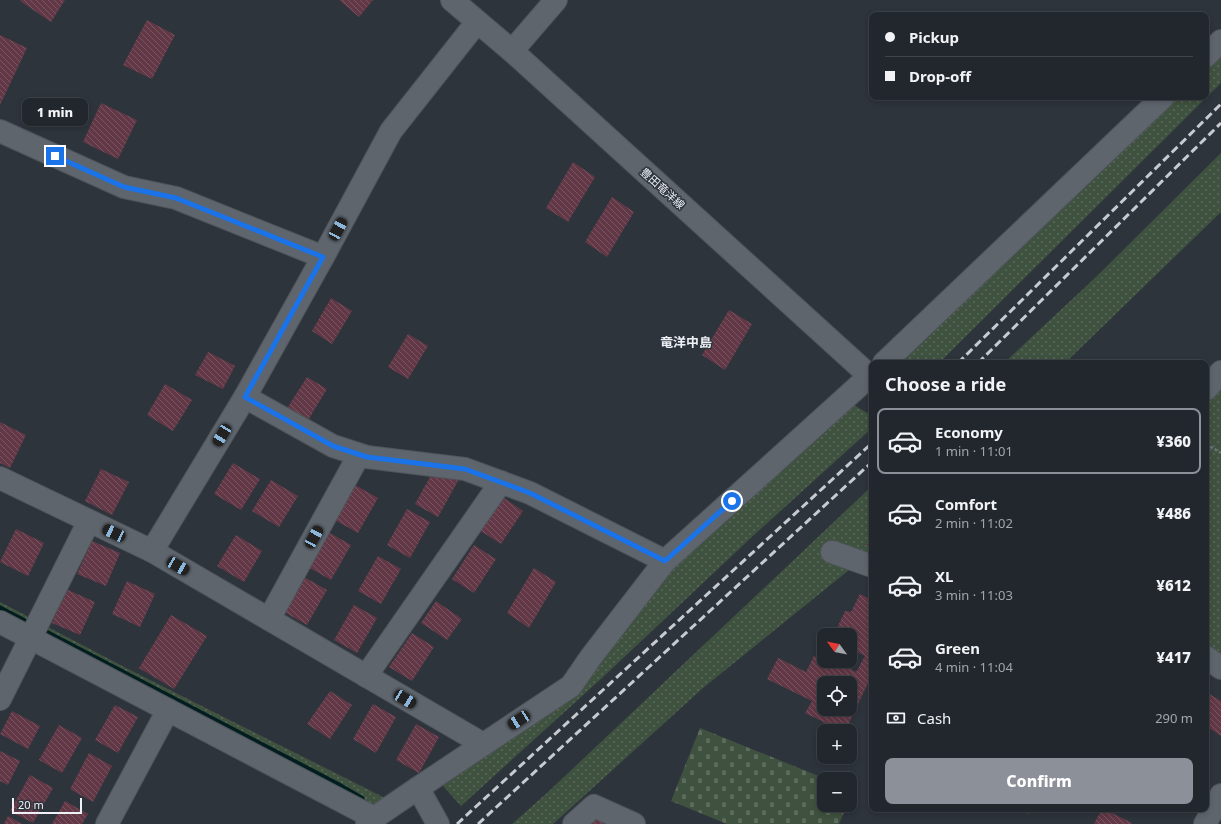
<!DOCTYPE html>
<html lang="en">
<head>
<meta charset="utf-8">
<style>
  body { margin:0; font-family:"Noto Sans","Noto Sans JP",sans-serif; background:#2e3339; color:#f1f3f6; height:100vh; display:flex; flex-direction:column; font-size:15px; white-space:nowrap }
  * { box-sizing:border-box; margin:0 }
  p { font-size:13px; color:#a2a5aa }
  .icon { flex:none; width:22px; height:22px; fill:none; stroke:currentColor; stroke-width:2; stroke-linecap:round; stroke-linejoin:round }
  .map { position:relative; flex:1; overflow:hidden }
  .drawer { position:absolute; left:869px; top:360px; width:340px; height:452px; display:flex; flex-direction:column; background:#22272d; border-radius:8px; box-shadow:0 2px 6px #0003,0 0 0 1px #3f4449 }
  .drawer>* { flex:none }
  .hud { position:absolute; left:869px; top:12px; width:340px; height:88px; border-radius:8px; box-shadow:0 2px 6px #0003,0 0 0 1px #3f4449; display:grid; align-content:center; height:88px; padding:0 16px; background:#22272d }
  .needle { width:26px; rotate:302deg }
  .controls { position:absolute; left:817px; top:628px; display:grid; gap:8px }
  .controls a { display:grid; place-items:center; width:40px; height:40px; border-radius:8px; background:#22272d; box-shadow:0 2px 6px #0003,0 0 0 1px #3f4449; font-size:20px }
  .scale { position:absolute; left:12px; bottom:10px; width:70px; box-sizing:border-box; padding-left:4px; border:2px solid #eef2f7; border-top:0; font-size:11px; line-height:14px; white-space:nowrap; color:#eef2f7; -webkit-text-stroke:3px #2e343c; paint-order:stroke }
  .end { position:absolute; width:18px; height:18px; margin:-9px; border:5px solid #1a73e8; background:#fff; box-shadow:0 0 0 2px #fff }
  .from { border-radius:50% }
  .bubble { position:absolute; height:28px; border-radius:8px; background:#22272d; box-shadow:0 2px 6px #0003,0 0 0 1px #3f4449; font-size:13px; font-weight:800; line-height:28px; text-align:center }
  .car { position:absolute; width:12px; height:24px; margin:-12px -6px; border-radius:5px; box-shadow:0 0 3px 1px #0007; background:linear-gradient(#222 24%,#8ab4d8 0 40%,#222 0 76%,#8ab4d8 0 86%,#222 0) }
  .hud b { display:flex; align-items:center; gap:14px; height:38px; font-size:15px }
  .hud b+b { border-top:1px solid #3f4449 }
  .hud i { width:10px; height:10px; background:#f1f3f6 }
  ul { padding:0; list-style:none }
  li { display:flex; align-items:center; gap:12px; height:66px; margin:0 8px 6px; padding:0 8px; border:2px solid transparent; border-radius:8px }
  li div { flex:1 }
  li b { display:block; font-size:15px }
  li em { font-style:normal; font-weight:800 }
  li.on { border-color:#8c9099 }
  li>.icon { width:36px; height:36px; stroke-width:1.5 }
  h2 { padding:0 16px; font-size:18px; line-height:48px }
  .pay { display:flex; align-items:center; gap:10px; height:44px; padding:0 16px; font-size:15px }
  .pay p { margin-inline-start:auto }
  .primary-button { display:flex; gap:8px; margin-top:auto; padding:8px 16px }
  .primary-button a { flex:1; height:46px; border-radius:8px; background:#8c9099; color:#fff; font-size:16px; font-weight:800; line-height:46px; text-align:center }
  .map>svg:first-child { display:block }
  .grass { fill:url(#grass-dots) }
  .cemetery { fill:url(#cemetery-stones) }
  .lines { fill:none; stroke-linecap:round; stroke-linejoin:round }
  .stream { stroke:#001d1f; stroke-width:7 }
  .building { fill:url(#building-back-hatch); fill-rule:evenodd }
  .street-casing { stroke:#4e545a; stroke-width:24 }
  .secondary-casing { stroke:#4e545a; stroke-width:24 }
  .path { stroke:#6d7279; stroke-width:2.5; stroke-dasharray:3 2; stroke-linecap:butt }
  .street { stroke:#5e656d; stroke-width:22 }
  .secondary { stroke:#5e656d; stroke-width:22 }
  .rail { stroke:#c7cbd1; stroke-width:3; stroke-dasharray:8 4; stroke-linecap:butt }
  .route { stroke:#1a73e8; stroke-width:5 }
  .labels { text-anchor:middle; dominant-baseline:central; stroke-width:3; stroke-linejoin:round; paint-order:stroke }
  .street-label { font-size:11px; fill:#eef2f7; stroke:#2e343c }
  .quarter-label { font-size:13px; font-weight:bold; fill:#eef2f7; stroke:#2e343c }
</style>
</head>
<body>
<div class="map">
<svg width="1221" height="824" viewBox="0 0 1221 824">
  <defs>
    <pattern id="grass-dots" width="8" height="8" patternUnits="userSpaceOnUse"><rect width="8" height="8" fill="#3f523f"/><path d="M2 2h.1M6 6h.1" fill="none" stroke="#5b6b5c" stroke-width="1.8" stroke-linecap="round"/></pattern>
    <pattern id="cemetery-stones" width="16" height="16" patternUnits="userSpaceOnUse"><rect width="16" height="16" fill="#3f523f"/><path d="M2 7V4a2 2 0 0 1 4 0v3zM10 15v-3a2 2 0 0 1 4 0v3z" fill="#5b6b5c"/></pattern>
    <pattern id="building-back-hatch" width="6" height="6" patternUnits="userSpaceOnUse"><rect width="6" height="6" fill="#623846"/><path d="M-1 5l2 2M0 0l6 6M5-1l2 2" fill="none" stroke="#795561"/></pattern>
  </defs>
  <rect width="100%" height="100%" fill="#2e343c"/>
  <!-- grass -->
  <g class="grass">
    <path d="M1221 44V83L939 363H884L1165 97H1206V58Z"/>
    <path d="M1221 153V212L1065 363H1004L1095 278Z"/>
    <path d="M1221 372V666L1206 655V389Z"/>
    <path d="M844 399 872 416V428L754 535 602 678 461 806 435 777 568 688 665 561Z"/>
    <path d="M872 486V550L859 562 703 688 553 824H512L547 793Z"/>
    <path d="M0 602 130 670 389 800 369 815 0 615Z"/>
  </g>
  <!-- cemetery -->
  <path class="cemetery" d="M700 728 826 779H824V805H847L839 824H727L671 801Z"/>
  <g class="lines">
    <!-- stream -->
    <path class="stream" d="M0 609 337 785 361 799"/>
  </g>
  <!-- building -->
  <g class="building">
    <path d="M21 0H65L51 22 20 1Z"/>
    <path d="M339 0H373L359 17Z"/>
    <path d="M147 20 175 35 152 79 123 65Z"/>
    <path d="M0 35 27 48 0 105Z"/>
    <path d="M101 103 137 120 118 159 83 142Z"/>
    <path d="M573 162 595 177 568 222 546 208Z"/>
    <path d="M612 197 634 212 607 257 585 242Z"/>
    <path d="M331 298 352 311 332 344 312 331Z"/>
    <path d="M729 310 752 324 725 370 702 355Z"/>
    <path d="M408 334 428 346 408 379 388 367Z"/>
    <path d="M208 352 235 366 223 389 195 375Z"/>
    <path d="M307 377 327 389 307 422 286 410Z"/>
    <path d="M165 384 192 400 173 431 147 415Z"/>
    <path d="M0 422 26 435 10 468 0 463Z"/>
    <path d="M233 463 260 479 241 510 214 494Z"/>
    <path d="M435 468 458 481 438 517 415 504Z"/>
    <path d="M101 469 129 482 112 515 85 501Z"/>
    <path d="M271 480 298 496 279 527 252 511Z"/>
    <path d="M355 485 378 498 358 533 335 520Z"/>
    <path d="M501 496 523 511 501 544 479 530Z"/>
    <path d="M407 509 430 522 410 558 387 545Z"/>
    <path d="M16 529 44 543 28 576 0 562Z"/>
    <path d="M328 532 351 545 331 580 308 567Z"/>
    <path d="M236 535 262 551 244 582 217 566Z"/>
    <path d="M872 539V550L866 545Z"/>
    <path d="M92 541 120 553 106 586 77 574Z"/>
    <path d="M474 545 496 559 474 593 452 579Z"/>
    <path d="M378 556 401 569 381 604 358 591Z"/>
    <path d="M534 568 556 582 529 628 507 613Z"/>
    <path d="M304 577 327 590 307 625 284 612Z"/>
    <path d="M127 581 155 594 140 627 112 614Z"/>
    <path d="M66 589 95 602 80 635 52 623Z"/>
    <path d="M860 594 872 600V677H871L845 731H842L805 713 812 701 767 679 778 658 806 672 814 656 826 662 836 661 856 672 865 656 850 648V635H827L829 632 834 635 845 611 851 612ZM824 683H850V709H824Z"/>
    <path d="M436 601 462 619 447 640 421 623Z"/>
    <path d="M354 605 377 618 357 653 334 640Z"/>
    <path d="M171 615 207 636 174 689 139 668Z"/>
    <path d="M412 633 434 647 412 681 389 667Z"/>
    <path d="M824 642V653L820 651Z"/>
    <path d="M330 691 352 705 330 739 307 724Z"/>
    <path d="M1206 692 1221 701V736L1206 726Z"/>
    <path d="M373 704 396 717 376 753 353 739Z"/>
    <path d="M115 705 138 717 118 753 95 740Z"/>
    <path d="M12 711 40 726 28 749 0 734Z"/>
    <path d="M416 724 439 737 419 773 396 760Z"/>
    <path d="M59 725 82 738 62 773 39 760Z"/>
    <path d="M0 751 20 761 8 785 0 781Z"/>
    <path d="M89 753 112 766 93 802 70 789Z"/>
    <path d="M30 775 53 788 33 823 10 811Z"/>
    <path d="M65 801 88 814 82 824H52Z"/>
    <path d="M1017 809H1030L1028 814Z"/>
    <path d="M1102 809H1104L1132 823 1131 824H1094Z"/>
    <path d="M589 813 613 824H584Z"/>
    <path d="M8 816 22 824H4Z"/>
  </g>
  <g class="lines">
    <defs>
      <g id="street">
        <path d="M512 51 556 0"/>
        <path d="M1206 56 1221 41"/>
        <path d="M0 131 124 187 176 198 323 257"/>
        <path d="M884 363 1163 97"/>
        <path d="M1206 389 1221 372"/>
        <path d="M245 397 333 446 367 457 465 469 530 493 665 561"/>
        <path d="M0 478 152 551 483 744"/>
        <path d="M152 551 245 397 323 257 391 131 477 22"/>
        <path d="M832 552 872 566"/>
        <path d="M269 619 359 455"/>
        <path d="M0 622 374 818"/>
        <path d="M366 676 501 482"/>
        <path d="M0 699 89 521"/>
        <path d="M418 788 438 824"/>
        <path d="M107 824 168 710"/>
        <path d="M367 824 374 818 418 788 571 686 591 657 665 561 872 374"/>
        <path d="M574 824 594 806 634 824"/>
        <path d="M1205 824 1221 795"/>
      </g>
      <g id="secondary">
        <path d="M452 0 512 51 872 378"/>
        <path d="M1206 657 1221 668"/>
      </g>
    </defs>
    <!-- street casing -->
    <use href="#street" class="street-casing"/>
    <!-- secondary casing -->
    <use href="#secondary" class="secondary-casing"/>
    <!-- path -->
    <path class="path" d="M1206 444 1221 453"/>
    <!-- street -->
    <use href="#street" class="street"/>
    <!-- secondary -->
    <use href="#secondary" class="secondary"/>
    <!-- rail -->
    <g class="rail">
      <path d="M958 363 1221 104"/>
      <path d="M978 363 1221 123"/>
      <path d="M457 824 872 443"/>
      <path d="M478 824 872 462"/>
    </g>
  </g>
  <g class="lines">
    <!-- route -->
    <path class="route" d="M55 156 124 187 176 198 323 257 245 397 333 446 367 457 465 469 530 493 665 561 732 501"/>
  </g>
  <g class="labels">
    <!-- street labels -->
    <g class="street-label">
      <text transform="translate(663 188) rotate(42)">豊田竜洋線</text>
    </g>
    <!-- quarter labels -->
    <g class="quarter-label">
      <text x="686" y="342">竜洋中島</text>
    </g>
  </g>
</svg>
<div class="controls">
<a><svg class="needle" viewBox="-14 -14 28 28"><path d="M0-13l5 13h-10z" fill="#e53935"/><path d="M0 13l5-13h-10z" fill="#a2a5aa"/></svg></a>
<a><svg class="icon" aria-label="locate" viewBox="0 0 24 24"><circle cx="12" cy="12" r="6"/><path d="M12 2v4M12 18v4M2 12h4M18 12h4"/></svg></a>
<a>+</a>
<a>−</a>
</div>
<div class="scale">20 m</div>
<i class="end from" style="left:732px;top:501px"></i>
<i class="end" style="left:55px;top:156px"></i>
<div class="bubble" style="left:22px;top:98px;width:66px">1 min</div>
<i class="car" style="left:338px;top:229px;rotate:28deg"></i>
<i class="car" style="left:222px;top:435px;rotate:211deg"></i>
<i class="car" style="left:114px;top:533px;rotate:295deg"></i>
<i class="car" style="left:314px;top:537px;rotate:29deg"></i>
<i class="car" style="left:178px;top:566px;rotate:120deg"></i>
<i class="car" style="left:405px;top:699px;rotate:121deg"></i>
<i class="car" style="left:519px;top:720px;rotate:237deg"></i>
<div class="hud">
<b><i class="from"></i>Pickup</b>
<b><i></i>Drop-off</b>
</div>
<section class="drawer">
<h2>Choose a ride</h2>
<ul>
<li class="on"><svg class="icon" aria-label="car" viewBox="0 0 24 24"><path d="M5 17H2v-5l4-1 3-4h7l3 4 3 1v5h-3M9 17h6M6 11h13"/><circle cx="7" cy="17" r="2"/><circle cx="17" cy="17" r="2"/></svg><div><b>Economy</b><p>1 min · 11:01</p></div><em>¥360</em></li>
<li><svg class="icon" aria-label="car" viewBox="0 0 24 24"><path d="M5 17H2v-5l4-1 3-4h7l3 4 3 1v5h-3M9 17h6M6 11h13"/><circle cx="7" cy="17" r="2"/><circle cx="17" cy="17" r="2"/></svg><div><b>Comfort</b><p>2 min · 11:02</p></div><em>¥486</em></li>
<li><svg class="icon" aria-label="car" viewBox="0 0 24 24"><path d="M5 17H2v-5l4-1 3-4h7l3 4 3 1v5h-3M9 17h6M6 11h13"/><circle cx="7" cy="17" r="2"/><circle cx="17" cy="17" r="2"/></svg><div><b>XL</b><p>3 min · 11:03</p></div><em>¥612</em></li>
<li><svg class="icon" aria-label="car" viewBox="0 0 24 24"><path d="M5 17H2v-5l4-1 3-4h7l3 4 3 1v5h-3M9 17h6M6 11h13"/><circle cx="7" cy="17" r="2"/><circle cx="17" cy="17" r="2"/></svg><div><b>Green</b><p>4 min · 11:04</p></div><em>¥417</em></li>
</ul>
<div class="pay"><svg class="icon" aria-label="cash" viewBox="0 0 24 24"><path d="M3 7h18v10H3z"/><circle cx="12" cy="12" r="2"/></svg>Cash<p>290 m</p></div>
<div class="primary-button"><a>Confirm</a></div>
</section>
</div>
</body>
</html>
